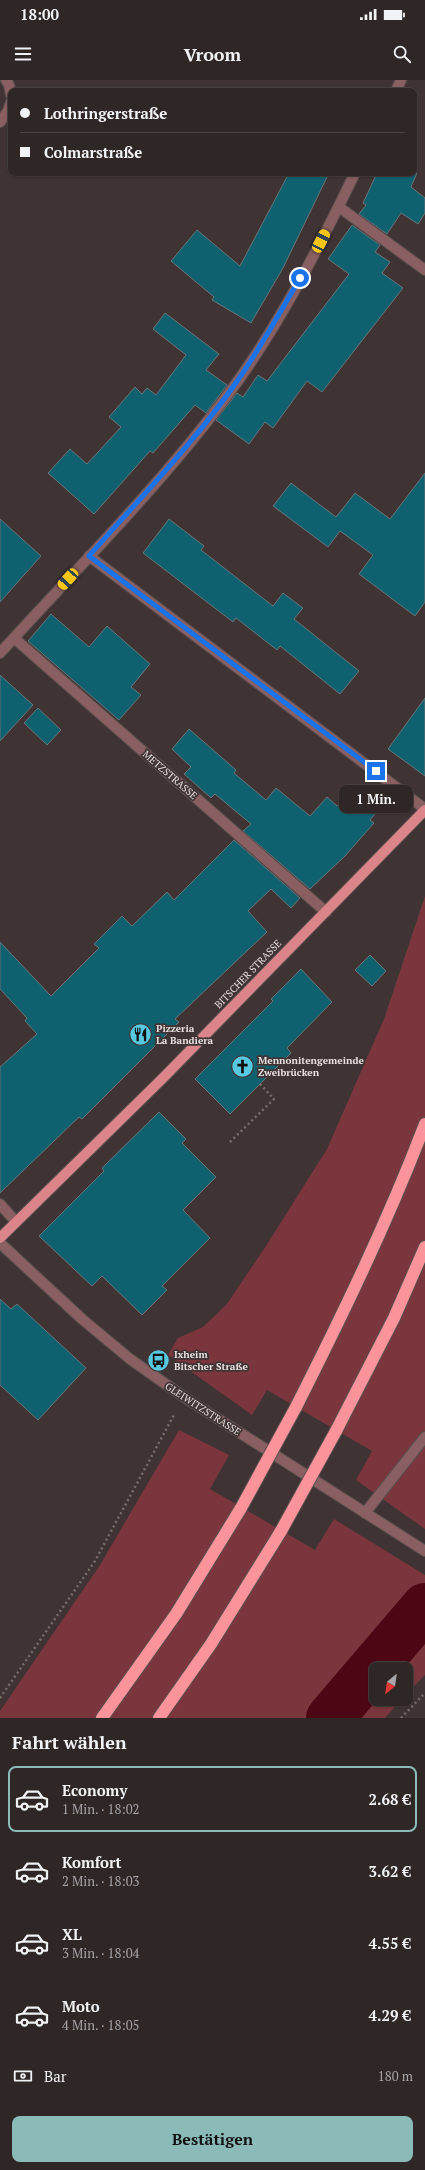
<!DOCTYPE html>
<html lang="de">
<head>
<meta charset="utf-8">
<style>
  body { margin:0; font-family:"PT Serif",serif; background:#372e2e; color:#f1f3f6; height:100vh; display:flex; flex-direction:column; font-size:15px; white-space:nowrap }
  * { box-sizing:border-box; margin:0 }
  p { font-size:13px; color:#a7a5a7 }
  .icon { flex:none; width:22px; height:22px; fill:none; stroke:currentColor; stroke-width:2; stroke-linecap:round; stroke-linejoin:round }
  .map { position:relative; height:1638px; overflow:hidden }
  .details { display:flex; flex-direction:column; background:#2f2626; flex:1 }
  .details>* { flex:none }
  .banner { position:absolute; left:8px; top:8px; width:409px; height:88px; border-radius:8px; box-shadow:0 1px 3px #0004,0 0 0 1px #4a4343; display:grid; align-content:center; height:88px; padding:0 12px; background:#2f2626 }
  .needle { width:26px; rotate:209deg }
  .fabs { position:absolute; left:369px; top:1582px; display:grid; gap:8px }
  .fabs a { display:grid; place-items:center; width:44px; height:44px; border-radius:8px; background:#2f2626; box-shadow:0 1px 3px #0004,0 0 0 1px #4a4343; font-size:20px }
  .end { position:absolute; width:18px; height:18px; margin:-9px; border:5px solid #1a73e8; background:#fff; box-shadow:0 0 0 2px #fff }
  .from { border-radius:50% }
  .bubble { position:absolute; height:28px; border-radius:8px; background:#2f2626; box-shadow:0 1px 3px #0004,0 0 0 1px #4a4343; font-size:13px; font-weight:700; line-height:28px; text-align:center }
  .car { position:absolute; width:12px; height:24px; margin:-12px -6px; border-radius:5px; box-shadow:0 0 3px 1px #0007; background:linear-gradient(#f5c518 24%,#345 0 40%,#f5c518 0 76%,#345 0 86%,#f5c518 0) }
  .banner b { display:flex; align-items:center; gap:14px; height:38px; font-size:15px }
  .banner b+b { border-top:1px solid #4a4343 }
  .banner i { width:10px; height:10px; background:#f1f3f6 }
  ul { padding:0; list-style:none }
  li { display:flex; align-items:center; gap:12px; height:66px; margin:0 8px 6px; padding:0 4px; border:2px solid transparent; border-radius:8px }
  li div { flex:1 }
  li b { display:block; font-size:15px }
  li em { font-style:normal; font-weight:700 }
  li.active { border-color:#8bbbb9 }
  li>.icon { width:36px; height:36px; stroke-width:1.5 }
  h2 { padding:0 12px; font-size:18px; line-height:48px }
  .pay { display:flex; align-items:center; gap:10px; height:44px; padding:0 12px; font-size:15px }
  .pay p { margin-inline-start:auto }
  .button { display:flex; gap:8px; margin-top:auto; padding:8px 12px }
  .button a { flex:1; height:46px; border-radius:8px; background:#8bbbb9; color:#111; font-size:16px; font-weight:700; line-height:46px; text-align:center }
  .status { display:flex; justify-content:space-between; align-items:center; height:28px; padding:0 20px; background:#2f2626; direction:ltr }
  .status svg { height:11px; fill:currentColor }
  header { display:flex; justify-content:space-between; align-items:center; height:52px; padding:0 12px; background:#2f2626; font-size:18px; font-weight:700 }
  .map>svg:first-child { display:block }
  .green { fill:#7a363c }
  .lines { fill:none; stroke-linecap:round; stroke-linejoin:round }
  .river { stroke:#4c0614; stroke-width:48 }
  .building { fill:#106170; stroke:#687578 }
  .minor-casing { stroke:#5a4f4f; stroke-width:12 }
  .major-casing { stroke:#5a4f4f; stroke-width:12 }
  .highway-casing { stroke:#5a4f4f; stroke-width:14 }
  .path { stroke:#776c6c; stroke-width:2.5; stroke-dasharray:2 3; stroke-linecap:butt }
  .minor { stroke:#8a5f61; stroke-width:10 }
  .major { stroke:#db858a; stroke-width:10 }
  .highway { stroke:#fb939a; stroke-width:12 }
  .highway-bridge-casing { stroke:#5a4f4f; stroke-width:14; stroke-linecap:butt }
  .highway-bridge { stroke:#fb939a; stroke-width:12 }
  .route { stroke:#1a73e8; stroke-width:5 }
  .labels { text-anchor:middle; dominant-baseline:central; stroke-width:3.5; stroke-linejoin:round; paint-order:stroke }
  .street-label { font-size:10px; fill:#e8e0e0; stroke:#3f3333 }
  .poi-label { font-size:10px; font-weight:bold; fill:#e8e0e0; stroke:#3f3333; text-anchor:start }
</style>
</head>
<body>
<div class="status"><b>18:00</b><svg viewBox="0 0 49 12"><path d="M0 12V9h3v3zM5 12V6h3v6zM10 12V3h3v9zM15 12V0h3v12zM26 1h20v11H26zM47 4h2v5h-2z"/></svg></div>
<header><svg class="icon" aria-label="menu" viewBox="0 0 24 24"><path d="M4 6h16M4 12h16M4 18h16"/></svg>Vroom<svg class="icon" aria-label="search" viewBox="0 0 24 24"><circle cx="10" cy="10" r="6"/><path d="M15 15l6 6"/></svg></header>
<div class="map">
<svg width="425" height="1638" viewBox="0 0 425 1638">
  <rect width="100%" height="100%" fill="#3f3333"/>
  <!-- green -->
  <g class="green">
    <path d="M425 816V1449L356 1400 372 1371 267 1310 252 1335 168 1275 178 1258 203 1247 227 1224 266 1166 327 1069 384 939Z"/>
    <path d="M179 1350 229 1375 210 1409 315 1470 334 1439 425 1495V1595L406 1614V1589H376V1619H402L385 1638H0V1631L100 1485Z"/>
  </g>
  <g class="lines">
    <!-- river -->
    <path class="river" d="M330 1638 425 1527"/>
  </g>
  <!-- building -->
  <g class="building">
    <path d="M289 93H329L283 188 251 243 212 220 214 217 171 181 197 150 240 186Z"/>
    <path d="M377 93H417L411 107 425 118V133L418 144 401 133 387 154 359 134 366 125 363 123Z"/>
    <path d="M352 145 380 165 375 172 390 182 382 193 403 208 322 312 307 301 273 348 265 342 249 364 216 340 237 313 243 317 258 295 267 301 349 194 328 179Z"/>
    <path d="M165 233 219 274 206 290 227 305 206 333 195 325 153 373 150 371 94 434 48 393 70 369 87 384 121 347 109 337 135 307 142 314 147 308 156 315 186 275 153 249Z"/>
    <path d="M425 393V522L415 536 359 494 373 475 340 451 328 467 273 426 291 403 336 437 355 413 390 439Z"/>
    <path d="M0 439 41 476 0 522Z"/>
    <path d="M169 439 204 466 201 470 273 526 283 513 303 528 294 539 359 591 340 614 280 566 277 570 236 538 233 542 143 473Z"/>
    <path d="M51 534 89 567 107 546 150 584 131 607 141 615 119 640 28 561Z"/>
    <path d="M0 595 33 625 0 661Z"/>
    <path d="M425 618V696L388 669Z"/>
    <path d="M38 628 61 650 47 665 24 643Z"/>
    <path d="M189 649 236 690 234 693 266 720 276 708 310 736 327 717 337 726 345 717 355 727 366 714 381 727 370 740 374 743 345 776 310 809 243 751 251 744 215 714 211 718 184 694 191 687 172 669Z"/>
    <path d="M234 760 300 818 291 828 271 809 248 831 267 852 175 939 179 942 82 1039 79 1037 0 1113V987L37 954 25 941 27 938 0 909V862L51 916 99 868 94 864 122 836 132 846 167 812 174 820Z"/>
    <path d="M370 875 386 891 372 906 355 890Z"/>
    <path d="M301 889 332 922 287 968 291 973 230 1034 195 999 273 921 271 919Z"/>
    <path d="M159 1032 186 1059 182 1063 216 1097 183 1130 210 1158 162 1206 167 1210 142 1235 102 1196 92 1206 39 1156 104 1091 102 1088Z"/>
    <path d="M0 1219 11 1229 17 1224 86 1288 38 1340 0 1305Z"/>
  </g>
  <g class="lines">
    <defs>
      <g id="minor">
        <path d="M6 0 9 5 11 15"/>
        <path d="M396 11 401 0"/>
        <path d="M0 42 8 31 11 22"/>
        <path d="M339 127 425 190"/>
        <path d="M89 476 425 729"/>
        <path d="M14 558 326 832"/>
        <path d="M0 573C81 484 169 397 240 298 285 234 321 163 355 93"/>
        <path d="M0 1124 16 1142"/>
        <path d="M0 1163 82 1239 130 1279 184 1317 425 1471"/>
        <path d="M365 1433 425 1357"/>
      </g>
      <path id="major" d="M0 1158 164 997 425 730"/>
      <g id="highway">
        <path d="M296 1327C343 1234 388 1141 425 1044"/>
        <path d="M336 1351 394 1238 425 1167"/>
        <path d="M102 1638 176 1534 241 1428"/>
        <path d="M159 1638 211 1564 281 1451"/>
      </g>
    </defs>
    <!-- minor casing -->
    <use href="#minor" class="minor-casing"/>
    <!-- major casing -->
    <use href="#major" class="major-casing"/>
    <!-- highway casing -->
    <use href="#highway" class="highway-casing"/>
    <!-- path -->
    <g class="path">
      <path d="M230 1062 274 1019 260 1004"/>
      <path d="M0 1618 95 1481 175 1333"/>
      <path d="M401 1638 425 1613"/>
    </g>
    <!-- minor -->
    <use href="#minor" class="minor"/>
    <!-- major -->
    <use href="#major" class="major"/>
    <!-- highway -->
    <use href="#highway" class="highway"/>
    <defs>
      <g id="highway-bridge">
        <path d="M241 1428 296 1327"/>
        <path d="M281 1451 336 1351"/>
      </g>
    </defs>
    <!-- highway-bridge casing -->
    <use href="#highway-bridge" class="highway-bridge-casing"/>
    <!-- highway-bridge -->
    <use href="#highway-bridge" class="highway-bridge"/>
  </g>
  <g class="lines">
    <!-- route -->
    <path class="route" d="M300 198C281 231 262 265 240 297 196 361 141 417 89 476L376 691"/>
  </g>
  <!-- icons -->
  <defs>
    <symbol id="restaurant-disc" viewBox="-11 -11 22 22"><circle r="9.5" fill="#56c9e1" stroke="#3f3333"/><path d="M-5-6h1v4h1v-4h1v4h1v-4h1v5L-1.5 .5V6h-2V.5L-5-1ZM5-6V6H3V1.5H1.5Q1.5-4 5-6Z" fill="#111"/></symbol>
    <symbol id="church-disc" viewBox="-11 -11 22 22"><circle r="9.5" fill="#56c9e1" stroke="#3f3333"/><path d="M-1.2-6h2.4v3.5h3.3v2.4h-3.3V6h-2.4V-.1h-3.3v-2.4h3.3Z" fill="#111"/></symbol>
    <symbol id="bus-disc" viewBox="-11 -11 22 22"><circle r="9.5" fill="#56c9e1" stroke="#3f3333"/><path d="M-5-6H5V4H4V6H2V4H-2V6H-4V4H-5ZM-3.5-4V0h7V-4ZM-3.5 1.2v1.5H-2V1.2ZM2 1.2v1.5H3.5V1.2Z" fill="#111"/></symbol>
  </defs>
  <g fill-rule="evenodd">
    <use href="#restaurant-disc" x="128" y="942" width="25" height="25"/>
    <use href="#church-disc" x="230" y="974" width="25" height="25"/>
    <use href="#bus-disc" x="146" y="1268" width="25" height="25"/>
  </g>
  <g class="labels">
    <!-- street labels -->
    <g class="street-label">
      <text transform="translate(170 695) rotate(41)">METZSTRASSE</text>
      <text transform="translate(248 894) rotate(-46)">BITSCHER STRASSE</text>
      <text transform="translate(203 1329) rotate(33)">GLEIWITZSTRASSE</text>
    </g>
    <!-- poi labels -->
    <g class="poi-label">
      <text x="156" y="948">Pizzeria<tspan x="156" dy="12">La Bandiera</tspan></text>
      <text x="258" y="980">Mennonitengemeinde<tspan x="258" dy="12">Zweibrücken</tspan></text>
      <text x="174" y="1274">Ixheim<tspan x="174" dy="12">Bitscher Straße</tspan></text>
    </g>
  </g>
</svg>
<div class="fabs">
<a><svg class="needle" viewBox="-14 -14 28 28"><path d="M0-13l5 13h-10z" fill="#e53935"/><path d="M0 13l5-13h-10z" fill="#a7a5a7"/></svg></a>
</div>
<i class="end from" style="left:300px;top:198px"></i>
<i class="end" style="left:376px;top:691px"></i>
<div class="bubble" style="left:339px;top:705px;width:74px">1 Min.</div>
<i class="car" style="left:321px;top:161px;rotate:27deg"></i>
<i class="car" style="left:68px;top:499px;rotate:222deg"></i>
<div class="banner">
<b><i class="from"></i>Lothringerstraße</b>
<b><i></i>Colmarstraße</b>
</div>
</div>
<section class="details">
<h2>Fahrt wählen</h2>
<ul>
<li class="active"><svg class="icon" aria-label="car" viewBox="0 0 24 24"><path d="M5 17H2v-5l4-1 3-4h7l3 4 3 1v5h-3M9 17h6M6 11h13"/><circle cx="7" cy="17" r="2"/><circle cx="17" cy="17" r="2"/></svg><div><b>Economy</b><p>1 Min. · 18:02</p></div><em>2.68 €</em></li>
<li><svg class="icon" aria-label="car" viewBox="0 0 24 24"><path d="M5 17H2v-5l4-1 3-4h7l3 4 3 1v5h-3M9 17h6M6 11h13"/><circle cx="7" cy="17" r="2"/><circle cx="17" cy="17" r="2"/></svg><div><b>Komfort</b><p>2 Min. · 18:03</p></div><em>3.62 €</em></li>
<li><svg class="icon" aria-label="car" viewBox="0 0 24 24"><path d="M5 17H2v-5l4-1 3-4h7l3 4 3 1v5h-3M9 17h6M6 11h13"/><circle cx="7" cy="17" r="2"/><circle cx="17" cy="17" r="2"/></svg><div><b>XL</b><p>3 Min. · 18:04</p></div><em>4.55 €</em></li>
<li><svg class="icon" aria-label="car" viewBox="0 0 24 24"><path d="M5 17H2v-5l4-1 3-4h7l3 4 3 1v5h-3M9 17h6M6 11h13"/><circle cx="7" cy="17" r="2"/><circle cx="17" cy="17" r="2"/></svg><div><b>Moto</b><p>4 Min. · 18:05</p></div><em>4.29 €</em></li>
</ul>
<div class="pay"><svg class="icon" aria-label="cash" viewBox="0 0 24 24"><path d="M3 7h18v10H3z"/><circle cx="12" cy="12" r="2"/></svg>Bar<p>180 m</p></div>
<div class="button"><a>Bestätigen</a></div>
</section>
</body>
</html>
